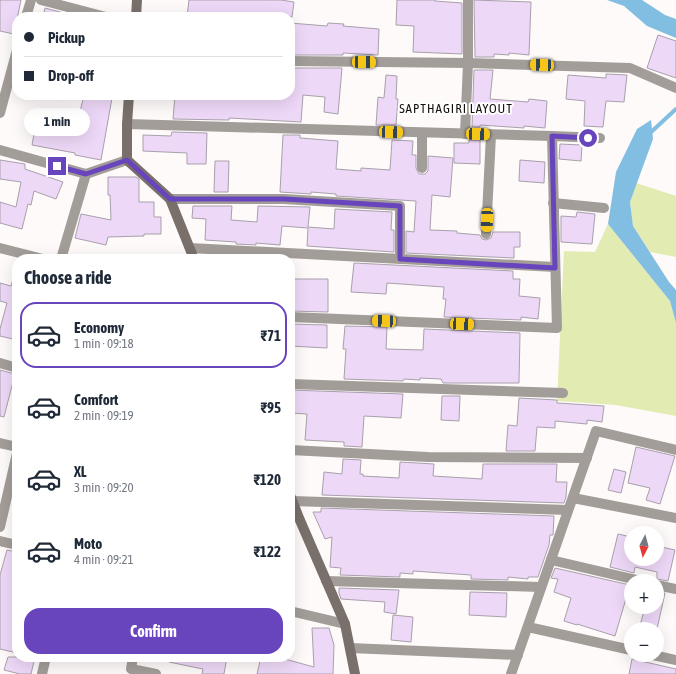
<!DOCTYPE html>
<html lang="en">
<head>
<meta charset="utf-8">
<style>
  body { margin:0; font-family:"Asap Condensed",sans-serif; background:#f2f2f3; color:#1f2937; height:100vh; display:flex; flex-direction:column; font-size:15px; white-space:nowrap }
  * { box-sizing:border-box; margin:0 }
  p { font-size:13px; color:#747a83 }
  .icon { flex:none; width:22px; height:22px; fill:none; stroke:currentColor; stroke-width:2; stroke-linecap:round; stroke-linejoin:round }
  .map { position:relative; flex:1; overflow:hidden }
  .details { position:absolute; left:12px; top:254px; width:283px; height:408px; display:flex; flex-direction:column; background:#fff; border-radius:16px; box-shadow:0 4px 16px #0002 }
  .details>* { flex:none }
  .hud { position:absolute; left:12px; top:12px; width:283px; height:88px; border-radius:16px; box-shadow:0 4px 16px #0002; display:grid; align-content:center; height:88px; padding:0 12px; background:#fff }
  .needle { width:26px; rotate:186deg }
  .buttons { position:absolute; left:624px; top:526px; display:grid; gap:8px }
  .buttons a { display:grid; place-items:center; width:40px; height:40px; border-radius:50%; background:#fff; box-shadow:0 4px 16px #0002; font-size:20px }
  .end { position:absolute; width:18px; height:18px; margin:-9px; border:5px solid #6844bd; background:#fff; box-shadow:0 0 0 2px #fff }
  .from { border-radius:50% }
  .bubble { position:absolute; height:28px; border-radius:14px; background:#fff; box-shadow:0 4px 16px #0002; font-size:13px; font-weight:700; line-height:28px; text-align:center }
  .car { position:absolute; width:12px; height:24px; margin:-12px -6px; border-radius:5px; box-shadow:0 0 3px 1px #0007; background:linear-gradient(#f5c518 24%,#345 0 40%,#f5c518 0 76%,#345 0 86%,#f5c518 0) }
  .hud b { display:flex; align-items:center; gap:14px; height:38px; font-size:15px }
  .hud b+b { border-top:1px solid #e0e1e3 }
  .hud i { width:10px; height:10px; background:#1f2937 }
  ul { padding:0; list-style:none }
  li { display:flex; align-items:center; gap:12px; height:66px; margin:0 8px 6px; padding:0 4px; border:2px solid transparent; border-radius:16px }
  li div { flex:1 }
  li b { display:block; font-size:15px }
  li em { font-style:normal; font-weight:700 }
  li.active { border-color:#6844bd }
  li>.icon { width:36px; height:36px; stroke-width:1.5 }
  h2 { padding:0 12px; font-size:18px; line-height:48px }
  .cta { display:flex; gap:8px; margin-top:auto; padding:8px 12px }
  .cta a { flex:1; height:46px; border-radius:16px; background:#6844bd; color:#fff; font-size:16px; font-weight:700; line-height:46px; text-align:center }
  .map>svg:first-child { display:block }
  .green { fill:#e2ebb2 }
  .water { fill:#81bee1 }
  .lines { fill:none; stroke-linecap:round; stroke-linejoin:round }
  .stream { stroke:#81bee1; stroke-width:4 }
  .building { fill:#eed8f8; stroke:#a8a0ab }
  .street { stroke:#a39d99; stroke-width:10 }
  .secondary { stroke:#79706b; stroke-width:10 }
  .route { stroke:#6844bd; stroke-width:5 }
  .labels { text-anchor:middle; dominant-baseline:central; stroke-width:4; stroke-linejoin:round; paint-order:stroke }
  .neighbourhood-label { font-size:13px; letter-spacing:1px; fill:#130f0c; stroke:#fff }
</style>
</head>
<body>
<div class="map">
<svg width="676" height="674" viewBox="0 0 676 674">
  <rect width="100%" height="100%" fill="#fdfaf9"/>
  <!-- green -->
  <g class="green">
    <path d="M636 183 676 196V257L650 252 633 226 630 202Z"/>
    <path d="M608 224 670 301 676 323V416L616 405 557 401 564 251 595 252Z"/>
  </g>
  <!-- water -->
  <g class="water">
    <path d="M607 0H642L665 15 676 19V38L647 26 624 6Z"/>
    <path d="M651 120 653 139 630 202 633 226 669 282 676 290V323L670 301 608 224 616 172 637 129Z"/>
  </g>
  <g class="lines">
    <!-- stream -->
    <path class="stream" d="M649 134 676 109"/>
  </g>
  <!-- building -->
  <g class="building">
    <path d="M0 0H21L14 34 0 31Z"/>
    <path d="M189 0H281L294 2 292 17H187Z"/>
    <path d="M397 0H435V1L462 3V54L413 52 414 26 396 25Z"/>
    <path d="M474 0 531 2 529 55 509 53V55L494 54V57H475Z"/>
    <path d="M45 8 75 16V17H43Z"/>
    <path d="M290 23 327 26 328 23 344 24 343 26 379 29 378 55 343 53V55H290Z"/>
    <path d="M658 35 676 41V78L647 68Z"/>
    <path d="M290 68H342L338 114 324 112 325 97 303 95 301 122 229 118V120L173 119 175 95H290Z"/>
    <path d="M474 70H493L490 99 528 102 529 99 547 101 545 128 524 126V128L480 125V127H472Z"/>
    <path d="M606 74 627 75 624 102 606 101 603 127 584 126 585 101 566 99 568 75 606 78Z"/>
    <path d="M386 75 397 76 396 99H398L396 125H376L378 97 384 98Z"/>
    <path d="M84 95H94L112 98 101 160 75 155V153L32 145 38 112 78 120Z"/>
    <path d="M172 132 207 133 206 164H187V153L143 151V135L171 136Z"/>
    <path d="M283 135H300V138L338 141 336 169 361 171V168L390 170 392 140 413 141 412 155H416V168L419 174H425L428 171V156L453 158 450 197 432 195 430 230 457 231V233L480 235 482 239 486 240 491 238 493 232H520V247H514V258L406 253V231L414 232 416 201 336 196V194L311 192V194L280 192Z"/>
    <path d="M469 140H480V164L454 163V143H469Z"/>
    <path d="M560 144 582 145 581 161 559 159Z"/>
    <path d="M0 160 25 164V169L63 182 56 199 34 191 31 205 28 204 22 229 0 223V202L16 207 21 182 0 179Z"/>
    <path d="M520 160 545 162 544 183 519 181Z"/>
    <path d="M215 161H229L228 192H214Z"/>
    <path d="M108 177H136L139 179V202H154V217H161V234H144V236L108 237 106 245 75 238 81 214 111 220 110 195H108Z"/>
    <path d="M193 206H232L231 220 257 222 258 206 310 207 308 227 334 229 335 209 392 212 391 230H394V252L307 246 308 228 282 226 280 245 256 243V245L236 244V242L205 240 206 219 192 218Z"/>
    <path d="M577 212 595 214 592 244 561 242V216L576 217Z"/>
    <path d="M235 257 255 258V259H235Z"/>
    <path d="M354 263 513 271V279H520L519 296 540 298 538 319 521 317V320L444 317 446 299H443L444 287 387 283 386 294 351 292Z"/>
    <path d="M13 279H17V340L0 336V329L7 303 0 301V283L11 286Z"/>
    <path d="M290 279H328V312L290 311Z"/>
    <path d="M290 324 327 325V348L290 346Z"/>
    <path d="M345 326 387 327 386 349 423 350 424 329 520 333 519 383H443L441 379 420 378V380L404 379 403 381 344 379 346 349H343Z"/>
    <path d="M0 370 15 374 4 417 0 416Z"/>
    <path d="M290 390 403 394 401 418 364 416 362 447 344 446V442L305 440 307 414 290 413Z"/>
    <path d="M442 396H460L459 421 441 420Z"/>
    <path d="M519 398 557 400V403L604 406 602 422 587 420V424L555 421V428L537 427 535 451H506L508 425 517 426Z"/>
    <path d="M636 447 675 456 660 504 646 500 650 488 628 483Z"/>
    <path d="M343 459 361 460 360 474H363V476L399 478 400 462 434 464 433 476 482 479 483 464H557L556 482H567L566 497 564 503 322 495 324 472 342 474Z"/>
    <path d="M614 469 626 472 621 493 608 490Z"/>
    <path d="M321 508 554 516 553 535H550L549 545 538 577H528V579L508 577V580L471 579V575L413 571V574L400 573V577L340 575 341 568 330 567 332 537 325 539 313 512H321Z"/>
    <path d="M618 534 631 537V559H657V546L675 550 668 581 657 579V572L635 567 634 573 610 567Z"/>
    <path d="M7 550 17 552V653L0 649V575Z"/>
    <path d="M555 568 630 585 615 636 577 624V625L564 621 571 598 554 592 558 579 551 578Z"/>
    <path d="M339 588 399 590 396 614 384 612 385 602 341 599 339 593Z"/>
    <path d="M470 592 507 593 506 617 469 615Z"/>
    <path d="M657 592 665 593 657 629H639L645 607H657Z"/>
    <path d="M393 615 413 617 411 642 391 640Z"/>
    <path d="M312 628H329L334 645 333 674H257L261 657H281V658L314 667Z"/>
    <path d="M8 657H35L31 674H20L4 670Z"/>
    <path d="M169 657H227L224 674H202L203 669 169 662Z"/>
    <path d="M632 659 676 669V674H629Z"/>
  </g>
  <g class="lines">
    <!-- street -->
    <g class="street">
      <path d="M41 0 106 17"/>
      <path d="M26 17 31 0"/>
      <path d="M290 61 468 63 630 68 676 88"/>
      <path d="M0 113 17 50"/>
      <path d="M127 124 552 136"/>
      <path d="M422 133V168"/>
      <path d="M465 134 468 63V0"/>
      <path d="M0 150 86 174 127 160"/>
      <path d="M170 199H284L400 206V259"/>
      <path d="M553 203 604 208"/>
      <path d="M486 234 491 135"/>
      <path d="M0 248 43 259"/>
      <path d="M190 248 555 267"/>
      <path d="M61 259 86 174"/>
      <path d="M290 317 557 328 552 136 600 138"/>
      <path d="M0 363 17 368"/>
      <path d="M290 384 563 393"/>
      <path d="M0 443 17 447"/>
      <path d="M290 450 428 457 587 458"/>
      <path d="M573 498 676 518"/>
      <path d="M292 501 568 510"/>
      <path d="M0 527 17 453"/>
      <path d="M0 541 17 545"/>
      <path d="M551 560 641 581"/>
      <path d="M326 581 541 587"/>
      <path d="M657 585 676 589"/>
      <path d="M290 611 345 624"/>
      <path d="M528 627 631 650"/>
      <path d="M350 648 518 655"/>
      <path d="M653 655 676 660"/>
      <path d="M133 657 131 669 156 674"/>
      <path d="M42 674 46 657"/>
      <path d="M511 674 596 431 676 450"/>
    </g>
    <!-- secondary -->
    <g class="secondary">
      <path d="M136 17 137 0"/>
      <path d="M129 95 127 124V160L170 199 194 259"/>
      <path d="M290 495 299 518 345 624 355 674"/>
    </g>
  </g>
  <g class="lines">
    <!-- route -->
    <path class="route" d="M57 166 86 174 127 160 170 199H284L400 206V259L555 268 552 136 588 138"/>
  </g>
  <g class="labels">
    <!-- neighbourhood labels -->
    <g class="neighbourhood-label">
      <text x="456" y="108">SAPTHAGIRI LAYOUT</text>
    </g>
  </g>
</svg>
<div class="buttons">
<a><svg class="needle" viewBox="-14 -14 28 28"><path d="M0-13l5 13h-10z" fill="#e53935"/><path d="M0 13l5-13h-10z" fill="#747a83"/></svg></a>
<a>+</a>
<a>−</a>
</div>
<i class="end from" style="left:588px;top:138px"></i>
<i class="end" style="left:57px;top:166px"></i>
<div class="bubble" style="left:24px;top:108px;width:66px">1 min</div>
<i class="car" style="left:364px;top:62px;rotate:91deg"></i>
<i class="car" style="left:542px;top:65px;rotate:272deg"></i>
<i class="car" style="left:391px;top:132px;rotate:92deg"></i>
<i class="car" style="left:478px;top:134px;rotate:92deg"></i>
<i class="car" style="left:487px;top:220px;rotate:182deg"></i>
<i class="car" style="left:384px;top:321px;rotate:272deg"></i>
<i class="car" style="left:462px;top:324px;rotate:93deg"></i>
<div class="hud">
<b><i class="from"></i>Pickup</b>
<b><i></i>Drop-off</b>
</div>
<section class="details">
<h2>Choose a ride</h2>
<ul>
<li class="active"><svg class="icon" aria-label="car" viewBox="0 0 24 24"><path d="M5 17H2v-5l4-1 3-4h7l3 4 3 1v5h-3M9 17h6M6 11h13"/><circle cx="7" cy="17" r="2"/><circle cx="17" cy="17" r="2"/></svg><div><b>Economy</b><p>1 min · 09:18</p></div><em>₹71</em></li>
<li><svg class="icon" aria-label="car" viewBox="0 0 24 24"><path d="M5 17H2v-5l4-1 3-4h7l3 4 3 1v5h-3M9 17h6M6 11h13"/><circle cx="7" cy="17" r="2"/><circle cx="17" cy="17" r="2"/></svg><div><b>Comfort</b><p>2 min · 09:19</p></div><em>₹95</em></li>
<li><svg class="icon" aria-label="car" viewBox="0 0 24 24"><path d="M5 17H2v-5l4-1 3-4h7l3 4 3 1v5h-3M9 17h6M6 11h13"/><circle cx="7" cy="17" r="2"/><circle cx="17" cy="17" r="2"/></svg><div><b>XL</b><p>3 min · 09:20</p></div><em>₹120</em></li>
<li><svg class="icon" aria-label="car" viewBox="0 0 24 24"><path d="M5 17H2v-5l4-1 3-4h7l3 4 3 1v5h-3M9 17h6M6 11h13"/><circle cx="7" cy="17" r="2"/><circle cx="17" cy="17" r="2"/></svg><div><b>Moto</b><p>4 min · 09:21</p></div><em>₹122</em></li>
</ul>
<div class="cta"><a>Confirm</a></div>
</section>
</div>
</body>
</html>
